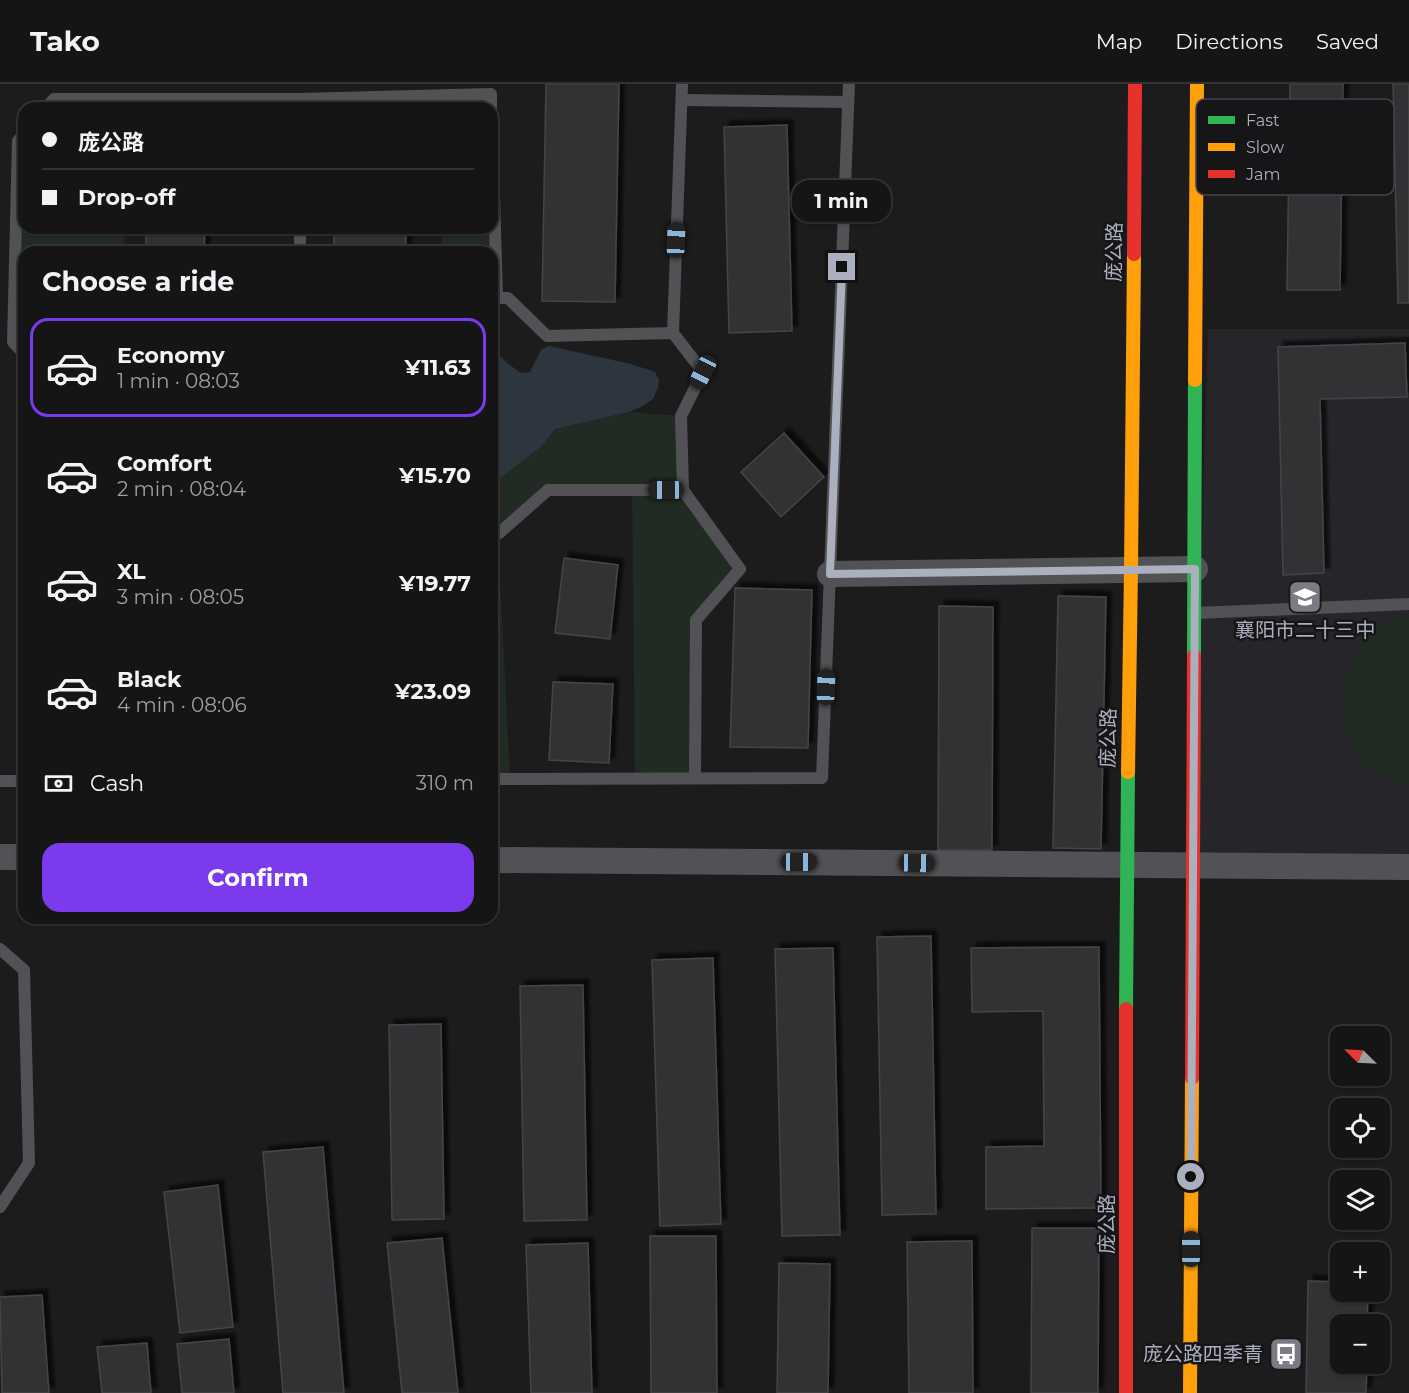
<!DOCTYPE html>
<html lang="en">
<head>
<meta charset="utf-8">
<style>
  body { margin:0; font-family:Montserrat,"Noto Sans SC",sans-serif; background:#222; color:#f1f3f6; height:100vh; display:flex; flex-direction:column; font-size:22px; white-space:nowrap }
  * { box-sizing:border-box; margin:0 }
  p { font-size:20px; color:#9d9fa0 }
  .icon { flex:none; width:33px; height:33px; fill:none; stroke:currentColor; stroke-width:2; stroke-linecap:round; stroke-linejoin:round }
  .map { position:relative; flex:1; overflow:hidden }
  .sheet { position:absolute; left:18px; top:162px; width:480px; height:678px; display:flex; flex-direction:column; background:#151515; border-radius:18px; box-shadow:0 2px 4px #0004,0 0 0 2px #343434 }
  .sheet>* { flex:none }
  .guide { position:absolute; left:18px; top:18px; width:480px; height:132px; border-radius:18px; box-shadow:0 2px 4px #0004,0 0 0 2px #343434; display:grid; align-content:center; height:132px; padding:0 24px; background:#151515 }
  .needle { width:39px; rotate:294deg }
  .tools { position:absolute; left:1330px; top:942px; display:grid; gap:12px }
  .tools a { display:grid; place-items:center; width:60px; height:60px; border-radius:12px; background:#151515; box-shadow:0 2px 4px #0004,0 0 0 2px #343434; font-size:30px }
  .end { position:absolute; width:27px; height:27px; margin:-14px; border:8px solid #acafbe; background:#111; box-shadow:0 0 0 3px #111 }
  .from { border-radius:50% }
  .bubble { position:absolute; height:42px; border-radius:18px; background:#151515; box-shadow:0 2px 4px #0004,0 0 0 2px #343434; font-size:20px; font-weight:700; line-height:42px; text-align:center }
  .car { position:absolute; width:18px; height:36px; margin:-18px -9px; border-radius:8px; box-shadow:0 0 4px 2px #0007; background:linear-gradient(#222 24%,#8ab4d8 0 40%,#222 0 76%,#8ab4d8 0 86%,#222 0) }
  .guide b { display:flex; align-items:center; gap:21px; height:57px; font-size:22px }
  .guide b+b { border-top:2px solid #343434 }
  .guide i { width:15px; height:15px; background:#f1f3f6 }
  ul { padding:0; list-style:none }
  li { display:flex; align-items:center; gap:18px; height:99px; margin:0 12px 9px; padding:0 12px; border:3px solid transparent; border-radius:18px }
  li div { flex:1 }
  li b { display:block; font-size:22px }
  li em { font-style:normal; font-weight:700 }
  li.on { border-color:#7c3aed }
  li>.icon { width:54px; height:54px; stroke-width:1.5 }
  h2 { padding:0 24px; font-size:27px; line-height:72px }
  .pay { display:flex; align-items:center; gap:15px; height:66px; padding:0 24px; font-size:22px }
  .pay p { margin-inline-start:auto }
  .action { display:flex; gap:12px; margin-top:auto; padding:12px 24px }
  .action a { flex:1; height:69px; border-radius:18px; background:#7c3aed; color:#fff; font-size:24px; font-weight:700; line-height:69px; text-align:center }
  header { display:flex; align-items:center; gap:36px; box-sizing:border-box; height:84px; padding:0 30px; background:#151515; border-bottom:2px solid #343434 }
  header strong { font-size:28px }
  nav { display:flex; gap:33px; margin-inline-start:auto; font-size:21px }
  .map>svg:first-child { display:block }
  .built { fill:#262529 }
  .green { fill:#212a23 }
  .water { fill:#2d353f }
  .building { fill:#333334; stroke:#444548; stroke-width:1.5; filter:url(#shadow) }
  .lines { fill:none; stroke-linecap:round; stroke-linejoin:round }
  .lane { stroke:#525256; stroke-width:12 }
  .street { stroke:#525256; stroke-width:26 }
  .fast { stroke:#30b455; stroke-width:14 }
  .slow { stroke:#ff9f0a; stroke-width:14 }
  .jam { stroke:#e5322d; stroke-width:14 }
  .route { stroke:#acafbe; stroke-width:8 }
  .labels { text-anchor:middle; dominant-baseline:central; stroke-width:5; stroke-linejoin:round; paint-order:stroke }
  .street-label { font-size:20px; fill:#acafbe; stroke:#161518 }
  .poi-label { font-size:20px; fill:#acafbe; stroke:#161518 }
  .key { fill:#161518; stroke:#43434a; stroke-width:1.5 }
  .key-label { font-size:16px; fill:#acafbe }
</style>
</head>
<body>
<header>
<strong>Tako</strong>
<nav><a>Map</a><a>Directions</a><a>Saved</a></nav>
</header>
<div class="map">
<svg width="1409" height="1309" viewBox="0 0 1409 1309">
  <defs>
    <filter id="shadow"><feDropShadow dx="5.5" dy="-5.5" stdDeviation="1.5" flood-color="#0009"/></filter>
  </defs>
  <rect width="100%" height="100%" fill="#1c1c1c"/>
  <!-- built -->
  <path class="built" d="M1208 245H1409V783L1193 781Z"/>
  <!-- green -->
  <g class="green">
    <path d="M491 10V24H437L436 11Z"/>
    <path d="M24 50V144H125L124 168H24V270L13 258Z"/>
    <path d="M441 144H492V168H442Z"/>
    <path d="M629 328 681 332 683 406 740 485 696 536 695 694 635 695 632 406H548L498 450 510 695H492V398L502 393 542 362 555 345Z"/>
    <path d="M1409 533V701C1378 699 1353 672 1344 643 1341 632 1341 608 1344 597 1345 591 1345 584 1348 579 1351 572 1357 566 1362 561 1376 547 1390 536 1409 533Z"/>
  </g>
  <!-- water -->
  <path class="water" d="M549 262 631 280 655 288 659 296 658 304 653 315 643 322 629 328 555 345 542 362 502 393 492 398V263L507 279 521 289 530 288 541 266Z"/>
  <!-- building -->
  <g class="building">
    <path d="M546 0H619L615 218 542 217Z"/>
    <path d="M1290 0H1343L1340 206H1287Z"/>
    <path d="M1393 0H1409V219H1398Z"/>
    <path d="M335 21H408L407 24H335Z"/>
    <path d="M787 41 792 247 729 249 724 43Z"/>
    <path d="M146 144H205L204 168H146Z"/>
    <rect x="334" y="144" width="72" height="24"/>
    <path d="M1405 259 1407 313 1320 315 1324 489 1283 491 1278 263Z"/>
    <path d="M784 349 824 393 781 433 741 388Z"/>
    <path d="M564 474 618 481 610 555 555 549Z"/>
    <path d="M735 504 812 506 808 664 730 663Z"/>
    <path d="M1058 512 1106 513 1101 765 1053 764Z"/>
    <path d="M939 522 993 523 992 766H938Z"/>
    <path d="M553 598 613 600 609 679 549 676Z"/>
    <path d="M931 852 936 1130 882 1131 877 853Z"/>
    <path d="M1099 863 1101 1124 986 1125V1063L1044 1062 1043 927 972 928 971 864Z"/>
    <path d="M833 864 840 1151 782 1152 775 865Z"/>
    <path d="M713 874 721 1140 660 1142 652 876Z"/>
    <path d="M583 901 587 1136 524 1137 520 902Z"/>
    <path d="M441 940 444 1135 392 1136 389 941Z"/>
    <path d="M323 1063 344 1309H283L263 1068Z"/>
    <path d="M218 1101 233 1243 180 1249 164 1108Z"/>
    <path d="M1032 1144H1099L1098 1309H1031Z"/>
    <path d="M650 1152H716L717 1309H651Z"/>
    <path d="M442 1154 458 1309H402L387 1159Z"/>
    <path d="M972 1157 973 1309H909L907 1158Z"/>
    <path d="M588 1159 592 1309H531L526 1161Z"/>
    <path d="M779 1179 830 1180 828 1309H777Z"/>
    <path d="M1308 1197 1341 1198V1208H1368L1367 1240H1341V1280H1367L1366 1309H1306Z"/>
    <path d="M42 1211 49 1309H2L0 1213Z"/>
    <path d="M229 1255 234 1309H182L177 1260Z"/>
    <path d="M147 1259 151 1309H102L97 1263Z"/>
  </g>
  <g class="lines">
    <!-- lane -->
    <g class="lane">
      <path d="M682 16 848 18"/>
      <path d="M46 24 54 15H299"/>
      <path d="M299 24V15L491 10V24"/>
      <path d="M492 41 497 214H508L547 252 673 249 703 288 681 332 683 406"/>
      <path d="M24 50 18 57 13 258 24 270"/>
      <path d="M300 144V168"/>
      <path d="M673 249 682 0"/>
      <path d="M492 450H498L548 406H683L740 485 696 536 695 694"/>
      <path d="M1196 529 1409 520"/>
      <path d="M492 695 822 694 849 0"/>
      <path d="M0 697H24"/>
      <path d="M0 865 24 886 29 1079 0 1123"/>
    </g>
    <!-- street -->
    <g class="street">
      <path d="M830 490 1195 485"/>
      <path d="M0 773H24"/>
      <path d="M492 776 1409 783"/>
    </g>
    <!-- fast -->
    <g class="fast">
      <path d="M1194 572 1195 296"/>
      <path d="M1126 925 1128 688"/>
    </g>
    <!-- slow -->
    <g class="slow">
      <path d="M1195 296 1197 0"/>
      <path d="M1128 688 1131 486 1134 170"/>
      <path d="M1190 1309 1192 994"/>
    </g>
    <!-- jam -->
    <g class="jam">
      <path d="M1134 170 1135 0"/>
      <path d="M1126 925V1309"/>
      <path d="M1192 994 1194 572"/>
    </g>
  </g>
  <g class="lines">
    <!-- route -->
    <path class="route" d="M842 183 830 490 1195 485 1191 1093"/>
  </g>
  <!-- icons -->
  <defs>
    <symbol id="school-square" viewBox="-11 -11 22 22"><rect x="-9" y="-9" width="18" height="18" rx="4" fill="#7a7c85" stroke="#161518"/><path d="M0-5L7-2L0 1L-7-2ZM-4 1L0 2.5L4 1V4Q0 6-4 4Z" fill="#fff"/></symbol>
    <symbol id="bus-square" viewBox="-11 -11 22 22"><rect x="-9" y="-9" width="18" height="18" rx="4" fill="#7a7c85" stroke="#161518"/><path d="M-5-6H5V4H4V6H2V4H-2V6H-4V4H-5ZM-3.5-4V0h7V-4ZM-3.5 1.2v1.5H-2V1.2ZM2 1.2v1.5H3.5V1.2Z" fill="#fff"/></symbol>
  </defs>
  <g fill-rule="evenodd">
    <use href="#school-square" x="1286" y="494" width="38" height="38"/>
    <use href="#bus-square" x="1267" y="1251" width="38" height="38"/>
  </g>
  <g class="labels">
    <!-- street labels -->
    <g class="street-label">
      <text transform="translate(1114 168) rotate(-89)">庞公路</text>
      <text transform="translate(1108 654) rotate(-89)">庞公路</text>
      <text transform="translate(1107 1140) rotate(-90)">庞公路</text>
    </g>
    <!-- poi labels -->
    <g class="poi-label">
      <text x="1305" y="546">襄阳市二十三中</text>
      <text x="1263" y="1270" text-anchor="end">庞公路四季青</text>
    </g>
  </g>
  <!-- legend -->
  <rect x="1196" y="15" width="198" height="96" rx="9" class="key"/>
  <rect x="1208" y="32" width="27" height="8" fill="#30b455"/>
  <rect x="1208" y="59" width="27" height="8" fill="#ff9f0a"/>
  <rect x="1208" y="86" width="27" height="8" fill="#e5322d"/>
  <g class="key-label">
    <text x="1246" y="42">Fast</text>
    <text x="1246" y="69">Slow</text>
    <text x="1246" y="96">Jam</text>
  </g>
</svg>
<div class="tools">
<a><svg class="needle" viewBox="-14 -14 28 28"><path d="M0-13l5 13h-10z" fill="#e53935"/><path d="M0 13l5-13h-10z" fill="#9d9fa0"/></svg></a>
<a><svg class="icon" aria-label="locate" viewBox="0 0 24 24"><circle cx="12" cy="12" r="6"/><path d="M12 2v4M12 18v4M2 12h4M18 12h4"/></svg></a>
<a><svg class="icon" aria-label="layers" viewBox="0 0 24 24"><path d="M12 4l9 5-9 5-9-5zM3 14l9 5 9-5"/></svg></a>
<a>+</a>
<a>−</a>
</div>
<i class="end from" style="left:1191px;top:1093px"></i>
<i class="end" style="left:842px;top:183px"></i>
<div class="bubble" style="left:792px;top:96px;width:99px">1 min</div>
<i class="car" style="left:676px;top:156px;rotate:2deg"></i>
<i class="car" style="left:703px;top:288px;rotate:207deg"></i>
<i class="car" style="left:666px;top:406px;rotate:270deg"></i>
<i class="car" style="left:826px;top:603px;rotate:2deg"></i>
<i class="car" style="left:799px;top:778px;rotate:90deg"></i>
<i class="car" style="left:917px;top:779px;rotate:91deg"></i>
<i class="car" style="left:1191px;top:1165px;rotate:0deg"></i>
<div class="guide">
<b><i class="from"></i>庞公路</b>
<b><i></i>Drop-off</b>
</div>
<section class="sheet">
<h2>Choose a ride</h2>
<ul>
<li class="on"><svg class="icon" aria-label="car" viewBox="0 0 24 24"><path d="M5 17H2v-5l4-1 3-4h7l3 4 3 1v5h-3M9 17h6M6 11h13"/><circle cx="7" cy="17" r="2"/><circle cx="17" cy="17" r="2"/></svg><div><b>Economy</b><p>1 min · 08:03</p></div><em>¥11.63</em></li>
<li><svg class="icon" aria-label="car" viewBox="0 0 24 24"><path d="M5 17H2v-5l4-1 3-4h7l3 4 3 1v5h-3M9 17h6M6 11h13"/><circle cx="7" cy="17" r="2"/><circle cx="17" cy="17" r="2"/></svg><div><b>Comfort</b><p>2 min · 08:04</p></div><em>¥15.70</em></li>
<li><svg class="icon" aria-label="car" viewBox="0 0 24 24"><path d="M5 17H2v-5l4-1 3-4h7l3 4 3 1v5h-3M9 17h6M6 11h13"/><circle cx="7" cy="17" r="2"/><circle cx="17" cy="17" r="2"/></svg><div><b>XL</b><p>3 min · 08:05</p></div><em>¥19.77</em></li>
<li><svg class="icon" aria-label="car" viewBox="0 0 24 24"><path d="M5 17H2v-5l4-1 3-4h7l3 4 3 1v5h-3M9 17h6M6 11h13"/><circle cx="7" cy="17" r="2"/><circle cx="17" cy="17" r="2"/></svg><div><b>Black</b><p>4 min · 08:06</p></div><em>¥23.09</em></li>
</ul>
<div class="pay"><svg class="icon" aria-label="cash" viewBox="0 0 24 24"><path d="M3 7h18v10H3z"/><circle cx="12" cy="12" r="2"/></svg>Cash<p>310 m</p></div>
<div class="action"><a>Confirm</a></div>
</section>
</div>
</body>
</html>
